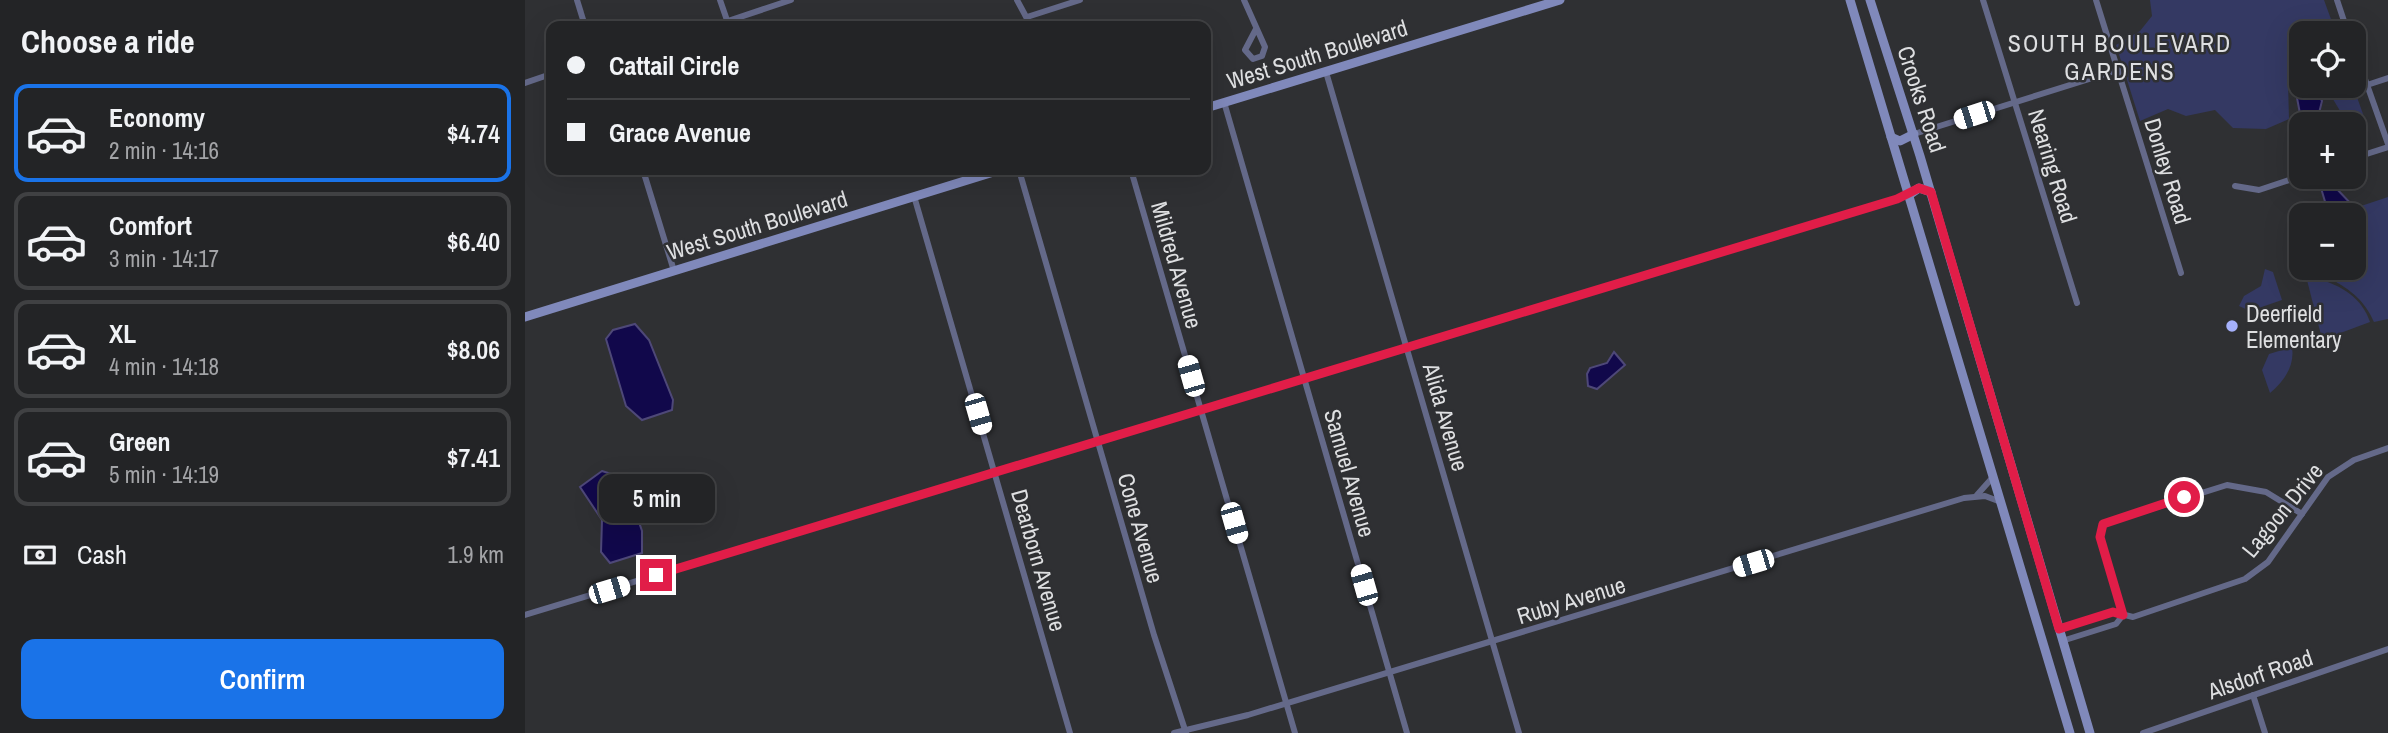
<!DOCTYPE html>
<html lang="en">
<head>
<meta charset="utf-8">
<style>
  body { margin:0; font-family:"Archivo Narrow",sans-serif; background:#2f3032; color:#f1f3f6; height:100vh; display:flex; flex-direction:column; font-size:26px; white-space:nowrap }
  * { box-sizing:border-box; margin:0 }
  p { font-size:23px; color:#a3a4a7 }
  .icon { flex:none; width:38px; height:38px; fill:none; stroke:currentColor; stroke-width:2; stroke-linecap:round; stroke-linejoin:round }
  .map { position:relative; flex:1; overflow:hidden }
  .drawer { display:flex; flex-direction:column; background:#232426; width:525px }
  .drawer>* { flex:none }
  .guide { position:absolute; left:21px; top:21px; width:665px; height:154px; border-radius:14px; box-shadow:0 7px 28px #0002,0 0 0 2px #404143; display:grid; align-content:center; height:154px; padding:0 21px; background:#232426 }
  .fabs { position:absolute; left:1764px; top:21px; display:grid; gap:14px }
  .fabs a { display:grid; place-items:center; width:77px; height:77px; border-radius:14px; background:#232426; box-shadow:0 7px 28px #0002,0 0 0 2px #404143; font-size:35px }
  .end { position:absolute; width:32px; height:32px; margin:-16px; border:9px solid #e11d48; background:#fff; box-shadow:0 0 0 4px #fff }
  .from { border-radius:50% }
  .bubble { position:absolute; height:49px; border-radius:14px; background:#232426; box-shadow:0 7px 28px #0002,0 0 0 2px #404143; font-size:23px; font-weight:600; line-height:49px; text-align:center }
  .car { position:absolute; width:21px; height:42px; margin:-21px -10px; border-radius:9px; box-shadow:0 0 5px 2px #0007; background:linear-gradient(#fff 24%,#345 0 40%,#fff 0 76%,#345 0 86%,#fff 0) }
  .guide b { display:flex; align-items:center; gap:24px; height:66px; font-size:26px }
  .guide b+b { border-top:2px solid #404143 }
  .guide i { width:18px; height:18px; background:#f1f3f6 }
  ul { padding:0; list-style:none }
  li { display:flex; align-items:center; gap:21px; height:98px; margin:0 14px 10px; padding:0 7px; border:4px solid #404143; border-radius:14px }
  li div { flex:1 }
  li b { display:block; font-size:26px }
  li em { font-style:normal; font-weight:600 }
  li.active { border-color:#1a73e8 }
  li>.icon { width:63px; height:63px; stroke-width:1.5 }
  h2 { padding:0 21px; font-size:32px; line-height:84px }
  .pay { display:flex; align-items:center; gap:18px; height:77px; padding:0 21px; font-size:26px }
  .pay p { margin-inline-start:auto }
  .cta { display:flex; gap:14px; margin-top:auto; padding:14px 21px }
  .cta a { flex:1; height:80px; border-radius:14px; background:#1a73e8; color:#fff; font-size:28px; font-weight:600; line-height:80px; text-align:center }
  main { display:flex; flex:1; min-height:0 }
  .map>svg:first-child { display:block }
  .green { fill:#343963 }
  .water { fill:#11084b; stroke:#4e4878; stroke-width:2 }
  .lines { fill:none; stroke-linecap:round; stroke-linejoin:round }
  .street { stroke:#646989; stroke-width:6 }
  .secondary { stroke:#8089bb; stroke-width:9 }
  .route { stroke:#e11d48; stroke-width:9 }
  .poi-dot { fill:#a6b1fc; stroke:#2f3033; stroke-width:2.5 }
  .labels { text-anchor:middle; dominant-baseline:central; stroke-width:5; stroke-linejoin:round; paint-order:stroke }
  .street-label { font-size:23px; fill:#dedfe1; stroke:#2f3033 }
  .poi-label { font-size:23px; fill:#dedfe1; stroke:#2f3033; text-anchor:start }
  .neighbourhood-label { font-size:24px; letter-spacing:2px; fill:#dedfe1; stroke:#2f3033 }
</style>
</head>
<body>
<main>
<section class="drawer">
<h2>Choose a ride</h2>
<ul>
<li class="active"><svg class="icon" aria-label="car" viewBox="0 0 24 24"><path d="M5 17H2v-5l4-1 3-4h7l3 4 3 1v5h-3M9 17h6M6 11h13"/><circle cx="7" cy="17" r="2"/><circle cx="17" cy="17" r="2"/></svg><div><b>Economy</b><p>2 min · 14:16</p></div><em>$4.74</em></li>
<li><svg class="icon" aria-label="car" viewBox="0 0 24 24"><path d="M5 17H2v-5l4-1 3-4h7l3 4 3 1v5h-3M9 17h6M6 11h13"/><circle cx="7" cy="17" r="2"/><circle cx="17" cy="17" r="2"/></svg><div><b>Comfort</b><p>3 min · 14:17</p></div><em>$6.40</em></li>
<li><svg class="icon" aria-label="car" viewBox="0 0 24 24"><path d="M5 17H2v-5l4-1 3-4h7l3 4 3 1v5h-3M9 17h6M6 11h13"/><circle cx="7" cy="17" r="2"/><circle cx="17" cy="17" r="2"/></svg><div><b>XL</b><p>4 min · 14:18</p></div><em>$8.06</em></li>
<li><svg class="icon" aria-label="car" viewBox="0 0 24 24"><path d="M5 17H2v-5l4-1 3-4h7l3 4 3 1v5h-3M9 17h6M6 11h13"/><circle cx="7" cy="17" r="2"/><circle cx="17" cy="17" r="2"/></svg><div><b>Green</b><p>5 min · 14:19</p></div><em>$7.41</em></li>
</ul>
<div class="pay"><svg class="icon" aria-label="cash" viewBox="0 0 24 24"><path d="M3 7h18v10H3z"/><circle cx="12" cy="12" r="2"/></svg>Cash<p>1.9 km</p></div>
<div class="cta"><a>Confirm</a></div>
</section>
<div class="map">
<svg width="1863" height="733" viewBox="0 0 1863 733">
  <rect width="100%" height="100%" fill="#2f3033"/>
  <!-- green -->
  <g class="green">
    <path d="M1625 0H1799L1811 33H1776V67L1763 82 1764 119 1741 129 1708 128 1690 110 1661 116 1643 109 1615 121 1591 45 1615 31 1627 16Z"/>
    <path d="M1800 86H1828L1843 128 1834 141 1829 133V124H1823Z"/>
    <path d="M1863 197V319L1849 322C1840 301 1826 290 1806 279L1803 268H1829V234L1834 223 1830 208Z"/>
    <path d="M1740 269 1748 272 1757 300 1725 311 1714 306 1719 296 1736 286Z"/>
    <path d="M1793 279C1816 285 1837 298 1845 322L1802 338 1796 335 1782 280Z"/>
    <path d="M1767 347C1770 366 1759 381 1745 393L1737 370 1744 354Z"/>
  </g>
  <!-- water -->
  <g class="water">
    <path d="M1776 81V86H1789L1797 101 1793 117 1776 119 1769 82Z"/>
    <path d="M1809 186 1830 208 1834 223 1829 234V215H1804L1796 188Z"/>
    <path d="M110 324 124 340 148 400 147 410 117 420 101 406 81 339 88 330Z"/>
    <path d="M1089 352 1100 365 1072 389 1063 386 1062 374 1065 368 1082 363Z"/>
    <path d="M77 471 99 478 117 531V553L85 563 76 552 77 520 55 487Z"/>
  </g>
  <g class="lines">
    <!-- street -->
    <g class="street">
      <path d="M52 0 60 26"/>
      <path d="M195 0 204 26"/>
      <path d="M492 0 506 26"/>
      <path d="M719 0 740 47 737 56 728 59 720 50 731 29"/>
      <path d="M1458 0 1552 303"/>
      <path d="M1571 0 1656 273"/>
      <path d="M1812 0 1823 33"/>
      <path d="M502 17 555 0"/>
      <path d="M188 26 266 0"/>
      <path d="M1829 48 1863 144"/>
      <path d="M801 72 994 733"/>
      <path d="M0 83 26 74"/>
      <path d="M1842 85 1863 78"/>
      <path d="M699 102 882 733"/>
      <path d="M1389 134 1593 70"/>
      <path d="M1829 158 1863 147"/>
      <path d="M118 170 149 271"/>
      <path d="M494 170 629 635 661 733"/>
      <path d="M606 170 770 733"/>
      <path d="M1710 186 1734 190 1776 176"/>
      <path d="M389 196 545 733"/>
      <path d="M1452 495 1468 477"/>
      <path d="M0 615 1384 195"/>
      <path d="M1598 615 1575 537 1578 524 1702 485 1741 492 1777 514"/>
      <path d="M1534 629 1588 612 1608 617 1720 579 1743 562 1803 477 1829 460 1863 448"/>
      <path d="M1537 641 1591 624 1598 615"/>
      <path d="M1728 695 1740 733"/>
      <path d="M649 733 723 715 1439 498 1460 496 1476 502"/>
      <path d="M1618 733 1863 649"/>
    </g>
    <!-- secondary -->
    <g class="secondary">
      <path d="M1325 0 1545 733"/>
      <path d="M1345 0 1395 156 1565 733"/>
      <path d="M681 108 1035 0"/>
      <path d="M1366 137 1375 141 1389 134"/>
      <path d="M1384 195 1394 188 1406 192"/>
      <path d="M0 317 475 170"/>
    </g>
  </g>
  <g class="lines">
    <!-- route -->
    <path class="route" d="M131 575 1372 199 1394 188 1406 192 1534 629 1588 612 1598 615 1575 537 1578 524 1659 497"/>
  </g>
  <!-- markers -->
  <circle class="poi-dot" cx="1707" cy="326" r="7"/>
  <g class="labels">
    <!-- street labels -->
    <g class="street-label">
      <text transform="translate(792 54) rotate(-17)">West South Boulevard</text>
      <text transform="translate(1397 99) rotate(72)">Crooks Road</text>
      <text transform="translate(1528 166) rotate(73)">Nearing Road</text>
      <text transform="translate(1643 171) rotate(73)">Donley Road</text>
      <text transform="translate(232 225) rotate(-17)">West South Boulevard</text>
      <text transform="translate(652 265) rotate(74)">Mildred Avenue</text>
      <text transform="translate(921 417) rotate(74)">Alida Avenue</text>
      <text transform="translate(825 473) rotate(74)">Samuel Avenue</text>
      <text transform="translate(1757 510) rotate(-51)">Lagoon Drive</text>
      <text transform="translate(616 528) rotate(74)">Cone Avenue</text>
      <text transform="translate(514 560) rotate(74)">Dearborn Avenue</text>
      <text transform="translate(1046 600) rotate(-17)">Ruby Avenue</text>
      <text transform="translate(1735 674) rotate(-19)">Alsdorf Road</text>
    </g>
    <!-- poi labels -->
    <g class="poi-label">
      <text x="1721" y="313">Deerfield<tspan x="1721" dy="26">Elementary</tspan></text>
    </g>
    <!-- neighbourhood labels -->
    <g class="neighbourhood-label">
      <text x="1595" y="43">SOUTH BOULEVARD<tspan x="1595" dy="28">GARDENS</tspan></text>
    </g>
  </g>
</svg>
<div class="fabs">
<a><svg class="icon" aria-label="locate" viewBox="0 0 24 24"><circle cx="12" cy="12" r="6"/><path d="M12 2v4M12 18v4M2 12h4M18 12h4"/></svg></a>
<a>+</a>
<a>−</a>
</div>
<i class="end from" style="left:1659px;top:497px"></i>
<i class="end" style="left:131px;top:575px"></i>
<div class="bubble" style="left:74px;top:474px;width:116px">5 min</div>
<i class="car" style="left:1449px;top:115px;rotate:252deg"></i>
<i class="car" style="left:666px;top:376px;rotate:344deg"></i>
<i class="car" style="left:453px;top:414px;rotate:164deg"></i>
<i class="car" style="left:709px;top:523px;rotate:164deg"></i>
<i class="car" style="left:1228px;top:563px;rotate:253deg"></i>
<i class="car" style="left:839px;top:585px;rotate:344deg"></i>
<i class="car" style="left:84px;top:590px;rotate:73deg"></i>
<div class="guide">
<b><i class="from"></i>Cattail Circle</b>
<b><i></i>Grace Avenue</b>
</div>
</div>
</main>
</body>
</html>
